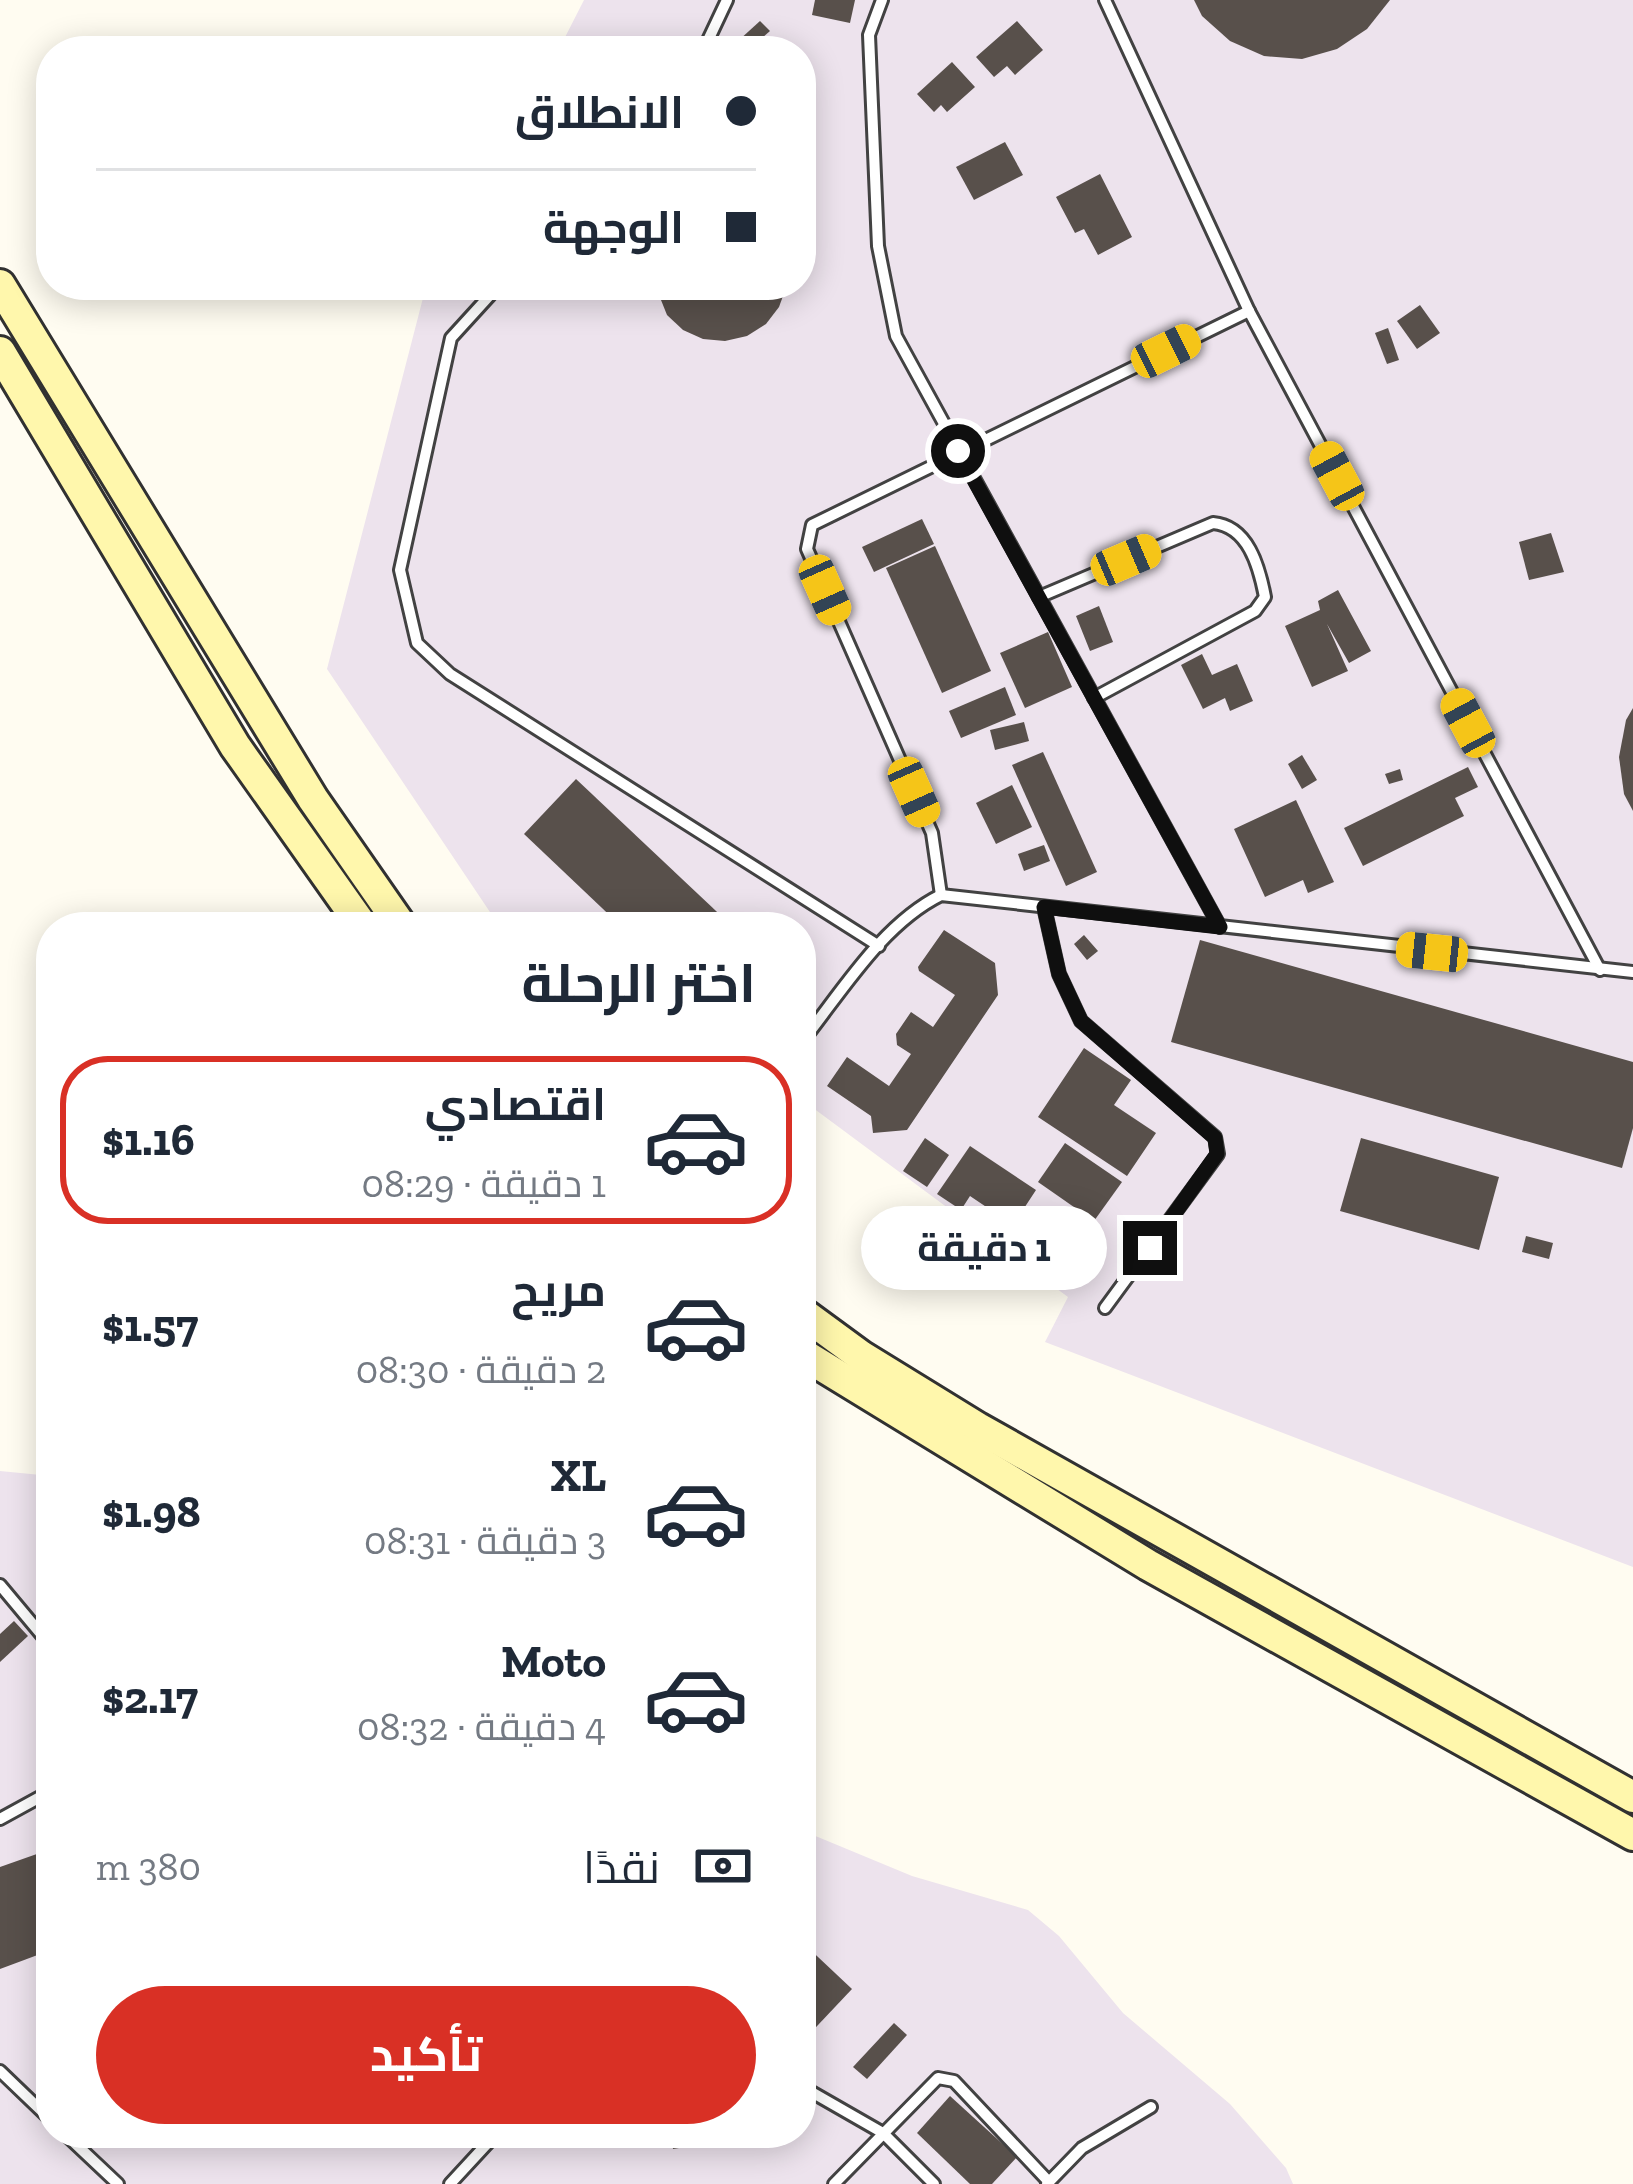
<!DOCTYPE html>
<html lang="ar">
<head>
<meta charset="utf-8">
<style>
  body { margin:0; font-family:"Zilla Slab",Cairo,serif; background:#f2f2f3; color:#1f2937; direction:rtl; height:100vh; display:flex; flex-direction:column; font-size:45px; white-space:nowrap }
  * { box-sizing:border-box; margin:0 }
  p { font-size:39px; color:#747a83 }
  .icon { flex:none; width:66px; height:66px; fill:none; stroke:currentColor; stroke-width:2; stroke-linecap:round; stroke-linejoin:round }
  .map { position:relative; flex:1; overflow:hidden; direction:ltr }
  .drawer { position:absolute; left:36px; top:912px; width:780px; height:1236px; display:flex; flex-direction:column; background:#fff; border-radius:48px; box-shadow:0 6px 30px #0003; direction:rtl }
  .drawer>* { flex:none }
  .hud { position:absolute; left:36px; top:36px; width:780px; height:264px; border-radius:48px; box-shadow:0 6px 30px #0003; direction:rtl; display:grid; align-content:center; height:264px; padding:0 60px; background:#fff }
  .end { position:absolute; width:54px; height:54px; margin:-27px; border:15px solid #0f0f0f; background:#fff; box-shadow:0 0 0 6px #fff }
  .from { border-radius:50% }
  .bubble { position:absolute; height:84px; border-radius:42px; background:#fff; box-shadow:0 6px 30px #0003; font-size:39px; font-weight:700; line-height:84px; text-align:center; direction:rtl }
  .car { position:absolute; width:36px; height:72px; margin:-36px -18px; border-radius:15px; box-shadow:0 0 9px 3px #0007; background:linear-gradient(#f5c518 24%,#345 0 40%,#f5c518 0 76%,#345 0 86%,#f5c518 0) }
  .hud b { display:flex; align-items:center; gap:42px; height:114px; font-size:45px }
  .hud b+b { border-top:3px solid #e0e1e3 }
  .hud i { width:30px; height:30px; background:#1f2937 }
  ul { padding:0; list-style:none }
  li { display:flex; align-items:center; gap:36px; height:168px; margin:0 24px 18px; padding:0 36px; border:6px solid transparent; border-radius:48px }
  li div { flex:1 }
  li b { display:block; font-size:45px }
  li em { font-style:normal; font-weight:700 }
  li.active { border-color:#d93025 }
  li>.icon { width:108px; height:108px; stroke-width:1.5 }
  h2 { padding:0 60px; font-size:54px; line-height:144px }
  .pay { display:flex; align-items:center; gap:30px; height:132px; padding:0 60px; font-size:45px }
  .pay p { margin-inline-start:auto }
  .action { display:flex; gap:24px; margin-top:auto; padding:24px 60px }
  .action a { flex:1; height:138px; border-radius:72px; background:#d93025; color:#fff; font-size:48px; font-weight:700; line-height:138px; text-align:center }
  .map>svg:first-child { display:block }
  .industrial { fill:#ede3ed }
  .building { fill:#58504b }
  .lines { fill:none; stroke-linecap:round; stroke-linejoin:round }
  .lane-casing { stroke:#424242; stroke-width:16 }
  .secondary-casing { stroke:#313131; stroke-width:36 }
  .lane { stroke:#fff; stroke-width:10 }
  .secondary { stroke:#fff7ac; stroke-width:30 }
  .route { stroke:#0f0f0f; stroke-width:15 }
</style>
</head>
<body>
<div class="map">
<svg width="1633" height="2184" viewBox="0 0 1633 2184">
  <rect width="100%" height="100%" fill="#fffcf1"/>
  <!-- industrial -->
  <g class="industrial">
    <path d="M584 0H1633V1567L1045 1342 1068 1297 801 1099V927H582L573 917 545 927H500L327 669 423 298 430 285H801V51H558Z"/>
    <path d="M0 1471 51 1476V2133H801V1830L912 1876 1028 1910 1059 1936 1123 2013 1230 2104 1286 2168 1293 2184H0Z"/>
  </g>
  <!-- building -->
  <g class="building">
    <path d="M815 0H855L850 23 812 15Z"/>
    <path d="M1194 0H1390L1367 29 1337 49 1302 59 1264 56 1230 41 1202 16Z"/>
    <path d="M760 21 770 31 747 51 738 41Z"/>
    <path d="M1017 21 1043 50 1015 75 1007 66 994 77 976 57Z"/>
    <path d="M952 62 975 87 947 112 941 105 934 112 917 94Z"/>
    <path d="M1005 142 1023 175 974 200 956 167Z"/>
    <path d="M1100 174 1132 237 1098 255 1084 229 1075 233 1056 197Z"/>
    <path d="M655 285H787L779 307 766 324 747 336 725 341 703 339 683 330 667 315Z"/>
    <path d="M1420 305 1440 333 1417 349 1397 321Z"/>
    <path d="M1388 328 1399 360 1387 364 1375 333Z"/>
    <path d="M922 519 934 544 874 572 862 547Z"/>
    <path d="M1551 533 1564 572 1529 580 1519 542Z"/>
    <path d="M935 546 991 671 942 693 886 568Z"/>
    <path d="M1338 590 1371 651 1349 663 1327 624 1348 671 1312 687 1285 626 1320 610 1318 601Z"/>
    <path d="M1099 606 1113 642 1090 651 1076 616Z"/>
    <path d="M1048 632 1072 687 1025 708 1000 653Z"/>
    <path d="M1202 654 1212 675 1237 664 1253 701 1230 711 1225 698 1203 709 1181 665Z"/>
    <path d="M1005 687 1016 715 961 738 949 711Z"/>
    <path d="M1633 708V811L1624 794 1619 757 1626 720Z"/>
    <path d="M1024 722 1029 741 995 750 990 730Z"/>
    <path d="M1043 752 1097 872 1066 886 1012 765Z"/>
    <path d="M1302 755 1317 780 1302 789 1288 764Z"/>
    <path d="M1468 767 1478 787 1455 798 1464 816 1363 866 1344 828Z"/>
    <path d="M1400 769 1403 780 1389 784 1385 774Z"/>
    <path d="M576 779 733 927H622L524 834Z"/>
    <path d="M1012 785 1032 827 996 844 976 803Z"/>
    <path d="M1296 800 1334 882 1308 893 1303 880 1265 897 1234 829Z"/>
    <path d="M1044 845 1050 861 1024 871 1018 854Z"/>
    <path d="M944 930 995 963 998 995 907 1130 873 1133 871 1116 827 1086 847 1057 889 1086 911 1054 897 1045 896 1034 911 1012 933 1027 955 995 919 971 918 967Z"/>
    <path d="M1084 935 1098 951 1087 960 1074 944Z"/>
    <path d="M1200 940 1633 1062V1128L1622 1168 1171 1042Z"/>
    <path d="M1084 1048 1131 1080 1114 1105 1156 1133 1127 1176 1038 1117Z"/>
    <path d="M925 1138 949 1155 927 1187 903 1171Z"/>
    <path d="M1361 1138 1499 1177 1479 1250 1340 1211Z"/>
    <path d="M1065 1143 1122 1182 1094 1221 1038 1182Z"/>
    <path d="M970 1146 1036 1190 1013 1225 970 1196 961 1210 937 1194Z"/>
    <path d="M1053 1217 1065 1226 1053 1243 1041 1235Z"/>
    <path d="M1077 1226 1096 1237 1089 1251 1069 1241Z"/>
    <path d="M1526 1236 1553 1243 1549 1259 1522 1252Z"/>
    <path d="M14 1621 28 1636 0 1662V1634Z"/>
    <path d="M51 1849V1950L0 1969V1867Z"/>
    <path d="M801 1941 852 1989 801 2043Z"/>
    <path d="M894 2023 907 2035 867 2079 853 2067Z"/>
    <path d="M950 2096 1017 2157 992 2184H970L917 2133Z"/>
    <path d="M689 2136 691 2146 673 2149 672 2139Z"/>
  </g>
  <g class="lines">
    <defs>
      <g id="lane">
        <path d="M882 0 869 35 878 246 896 336 1220 927"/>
        <path d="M1105 0 1249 311 1600 970"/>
        <path d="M703 51 727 0"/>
        <path d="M519 285 492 293 451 338 400 570 417 643 450 674 879 946"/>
        <path d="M1039 597 1213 523C1248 526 1259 566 1265 597L1255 611 1094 698"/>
        <path d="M941 895 932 833 807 549 812 525 1249 311"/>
        <path d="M1044 907 1059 974 1081 1021 1215 1137 1218 1154 1105 1308"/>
        <path d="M801 1043C841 993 882 924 941 895L1633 972"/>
        <path d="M0 1585 51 1646"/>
        <path d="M0 1819 51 1791"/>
        <path d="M0 2071 51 2120"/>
        <path d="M801 2086 883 2133 934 2184"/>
        <path d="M64 2133 118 2184"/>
        <path d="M450 2184 497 2133"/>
        <path d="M834 2184 938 2078 954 2081 1049 2182"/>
        <path d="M1047 2184 1082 2148 1151 2107"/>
      </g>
      <g id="secondary">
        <path d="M0 285 313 799 402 927"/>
        <path d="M0 352 235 746 363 927"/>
        <path d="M801 1312 861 1356 978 1428 1633 1797"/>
        <path d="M801 1353 1148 1565 1633 1835"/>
      </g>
    </defs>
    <!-- lane casing -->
    <use href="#lane" class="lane-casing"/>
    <!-- secondary casing -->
    <use href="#secondary" class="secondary-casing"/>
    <!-- lane -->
    <use href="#lane" class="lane"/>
    <!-- secondary -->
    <use href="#secondary" class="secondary"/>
  </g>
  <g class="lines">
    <!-- route -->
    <path class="route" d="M958 451 1220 927 1044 907 1059 974 1081 1021 1215 1138 1217 1154 1150 1248"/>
  </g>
</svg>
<i class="end from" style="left:958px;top:451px"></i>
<i class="end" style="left:1150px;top:1248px"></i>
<div class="bubble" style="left:861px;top:1206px;width:246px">1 دقيقة</div>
<i class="car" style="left:1166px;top:351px;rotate:64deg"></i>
<i class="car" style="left:1337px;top:476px;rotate:332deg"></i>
<i class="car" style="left:1126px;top:560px;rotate:67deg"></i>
<i class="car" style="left:825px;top:590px;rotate:156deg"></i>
<i class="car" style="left:1468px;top:723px;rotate:332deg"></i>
<i class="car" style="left:914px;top:792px;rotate:156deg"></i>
<i class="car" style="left:1432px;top:952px;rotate:276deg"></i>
<div class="hud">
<b><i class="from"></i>الانطلاق</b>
<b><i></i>الوجهة</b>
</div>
<section class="drawer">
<h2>اختر الرحلة</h2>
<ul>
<li class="active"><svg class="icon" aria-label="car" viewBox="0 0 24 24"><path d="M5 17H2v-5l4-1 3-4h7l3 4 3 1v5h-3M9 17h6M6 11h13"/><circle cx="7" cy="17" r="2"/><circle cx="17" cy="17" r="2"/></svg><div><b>اقتصادي</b><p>1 دقيقة · 08:29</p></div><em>$1.16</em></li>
<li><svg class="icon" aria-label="car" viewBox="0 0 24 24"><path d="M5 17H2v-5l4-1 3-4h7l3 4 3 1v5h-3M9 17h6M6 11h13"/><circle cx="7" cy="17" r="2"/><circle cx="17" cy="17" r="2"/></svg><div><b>مريح</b><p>2 دقيقة · 08:30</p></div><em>$1.57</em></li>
<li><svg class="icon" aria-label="car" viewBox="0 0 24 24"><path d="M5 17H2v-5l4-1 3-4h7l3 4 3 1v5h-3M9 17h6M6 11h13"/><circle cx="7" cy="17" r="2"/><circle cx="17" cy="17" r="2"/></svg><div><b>XL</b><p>3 دقيقة · 08:31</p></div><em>$1.98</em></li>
<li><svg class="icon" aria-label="car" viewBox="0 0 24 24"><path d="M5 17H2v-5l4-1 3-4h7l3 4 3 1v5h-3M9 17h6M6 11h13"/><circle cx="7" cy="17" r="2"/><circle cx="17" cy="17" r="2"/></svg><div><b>Moto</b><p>4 دقيقة · 08:32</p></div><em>$2.17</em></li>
</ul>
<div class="pay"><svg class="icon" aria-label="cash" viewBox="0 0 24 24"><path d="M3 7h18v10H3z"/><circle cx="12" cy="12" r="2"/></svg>نقدًا<p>380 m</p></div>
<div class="action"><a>تأكيد</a></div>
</section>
</div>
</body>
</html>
